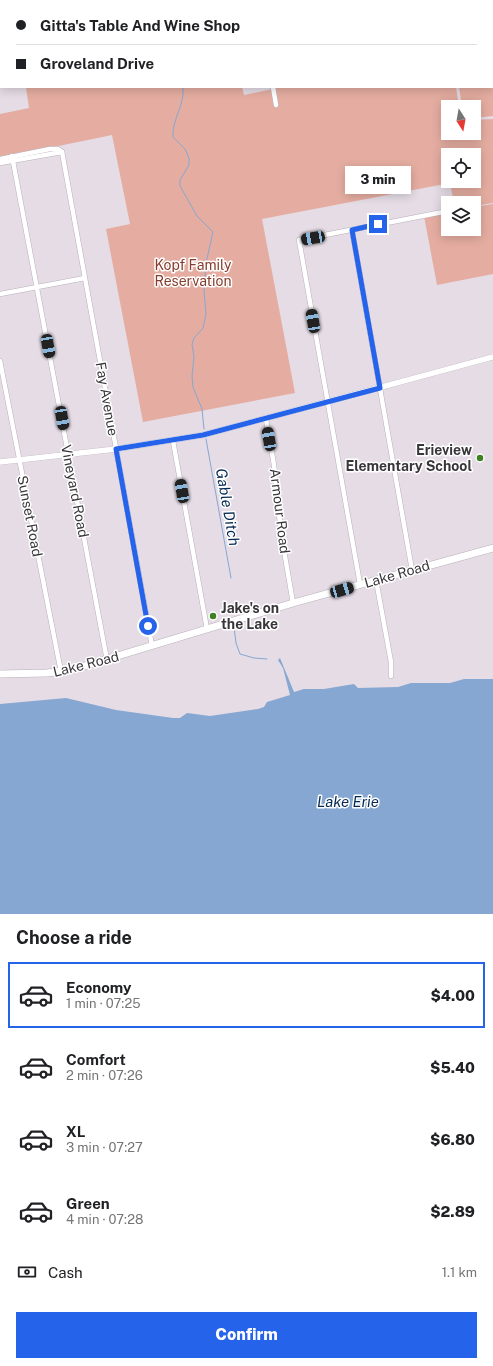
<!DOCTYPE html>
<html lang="en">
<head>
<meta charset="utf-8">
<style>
  body { margin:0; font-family:"Public Sans",sans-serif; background:#f6f6f6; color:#202124; height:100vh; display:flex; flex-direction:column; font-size:15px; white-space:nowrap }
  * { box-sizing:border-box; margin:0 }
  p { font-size:13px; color:#757577 }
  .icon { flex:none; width:22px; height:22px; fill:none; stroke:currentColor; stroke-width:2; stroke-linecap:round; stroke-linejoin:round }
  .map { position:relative; height:914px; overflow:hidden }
  .panel { display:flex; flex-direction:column; background:#fff; flex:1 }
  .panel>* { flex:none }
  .banner { position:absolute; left:0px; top:0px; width:493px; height:88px; box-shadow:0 2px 10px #0003; display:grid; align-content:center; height:88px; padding:0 16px; background:#fff }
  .needle { width:26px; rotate:169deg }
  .tools { position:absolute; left:441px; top:100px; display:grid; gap:8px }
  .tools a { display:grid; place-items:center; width:40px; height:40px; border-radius:0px; background:#fff; box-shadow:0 2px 10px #0003; font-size:20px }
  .end { position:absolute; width:18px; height:18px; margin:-9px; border:5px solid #2563eb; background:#fff; box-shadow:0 0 0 2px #fff }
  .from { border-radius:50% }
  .bubble { position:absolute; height:28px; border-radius:0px; background:#fff; box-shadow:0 2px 10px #0003; font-size:13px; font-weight:800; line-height:28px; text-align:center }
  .car { position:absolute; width:12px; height:24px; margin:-12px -6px; border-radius:5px; box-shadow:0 0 3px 1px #0007; background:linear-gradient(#222 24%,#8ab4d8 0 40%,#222 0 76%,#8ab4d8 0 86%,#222 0) }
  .banner b { display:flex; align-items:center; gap:14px; height:38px; font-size:15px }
  .banner b+b { border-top:1px solid #e0e0e0 }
  .banner i { width:10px; height:10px; background:#202124 }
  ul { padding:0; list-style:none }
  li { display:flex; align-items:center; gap:12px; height:66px; margin:0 8px 6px; padding:0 8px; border:2px solid transparent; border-radius:0px }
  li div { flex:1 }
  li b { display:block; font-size:15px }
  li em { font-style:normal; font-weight:800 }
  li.current { border-color:#2563eb }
  li>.icon { width:36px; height:36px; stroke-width:1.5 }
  h2 { padding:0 16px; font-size:18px; line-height:48px }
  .pay { display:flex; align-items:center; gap:10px; height:44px; padding:0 16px; font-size:15px }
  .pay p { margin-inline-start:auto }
  .cta { display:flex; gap:8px; margin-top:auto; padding:8px 16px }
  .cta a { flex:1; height:46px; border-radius:0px; background:#2563eb; color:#fff; font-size:16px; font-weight:800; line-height:46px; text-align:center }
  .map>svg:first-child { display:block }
  .green { fill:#e5ada1; fill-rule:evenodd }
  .water { fill:#85a7d2 }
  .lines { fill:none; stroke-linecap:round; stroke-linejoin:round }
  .stream { stroke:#85a7d2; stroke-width:1 }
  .minor-casing { stroke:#b9b0b9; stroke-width:5.5 }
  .tertiary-casing { stroke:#b9b0b9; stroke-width:6 }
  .primary-casing { stroke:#b9b0b9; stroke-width:8 }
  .minor { stroke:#fff; stroke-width:4.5 }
  .tertiary { stroke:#fff; stroke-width:5.5 }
  .primary { stroke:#fff; stroke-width:7 }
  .route { stroke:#2563eb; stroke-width:5 }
  .poi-dot { fill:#3f8021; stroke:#fff; stroke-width:1.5 }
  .labels { text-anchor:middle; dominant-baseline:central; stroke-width:3; stroke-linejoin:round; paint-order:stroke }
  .park-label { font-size:14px; fill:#863d2d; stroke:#fff }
  .street-label { font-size:14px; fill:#39363a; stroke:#fff }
  .poi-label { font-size:14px; font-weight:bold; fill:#39363a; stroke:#fff; text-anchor:end }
  .water-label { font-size:15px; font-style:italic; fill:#052951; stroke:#fff }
</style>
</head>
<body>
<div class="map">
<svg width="493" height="914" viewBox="0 0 493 914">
  <rect width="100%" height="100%" fill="#e5dce5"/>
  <!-- green -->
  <g class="green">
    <path d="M0 0H225V1H1V7Z"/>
    <path d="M493 58V116L474 118V107H462L459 87H492Z"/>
    <path d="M26 87H242L244 95 282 87H456L459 107H448V133H474V120L493 119V203L474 206V203H454L450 183 262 219 295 393 143 422 106 229 130 224 112 135 0 158V114L29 108ZM448 155H474V181H448Z"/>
    <path d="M493 204V274L437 285 424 216 448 212V229H474V207Z"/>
  </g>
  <!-- water -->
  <path class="water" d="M280 658 294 692 304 689H324L354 684 358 688 398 687 411 683H450L464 679H493V914H0V704L66 698 116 710 173 718H180L187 713 210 716 258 709 264 707 267 702 290 695 283 668 278 660Z"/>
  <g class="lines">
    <!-- stream -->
    <g class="stream">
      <path d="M11 0 12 1"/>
      <path d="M306 0 307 1"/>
      <path d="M328 1 334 0"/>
      <path d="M183 87C185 105 172 119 173 137L185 149 189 158V165L180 180V186L197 216 213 232 206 263 204 290 206 314 203 328 194 338 192 344 194 357 192 376 193 387 202 409 204 429"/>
      <path d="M206 439 231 578"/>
      <path d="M234 627 236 643 240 654 254 658 267 659"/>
    </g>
    <defs>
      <g id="minor">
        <path d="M257 0 258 1"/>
        <path d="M492 13H493"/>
        <path d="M273 87 276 105"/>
        <path d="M62 152 152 646"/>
        <path d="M12 156 107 660"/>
        <path d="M0 159 50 149H58L62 152"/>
        <path d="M0 163 62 152"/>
        <path d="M474 206 478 205"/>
        <path d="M352 230 412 570"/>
        <path d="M0 294 85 278"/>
        <path d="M0 361 61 672"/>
        <path d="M266 419 274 465 281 533 293 603"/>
        <path d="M173 441 207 629"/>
        <path d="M376 580 391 662V676"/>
        <path d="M360 584 299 240 448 211"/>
      </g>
      <path id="tertiary" d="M0 462 116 449 203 435 493 357"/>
      <path id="primary" d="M0 674 47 673 71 670 293 603 493 548"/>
    </defs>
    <!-- minor casing -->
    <use href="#minor" class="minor-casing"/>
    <!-- tertiary casing -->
    <use href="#tertiary" class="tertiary-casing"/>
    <!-- primary casing -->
    <use href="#primary" class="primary-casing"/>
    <!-- minor -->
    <use href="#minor" class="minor"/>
    <!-- tertiary -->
    <use href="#tertiary" class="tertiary"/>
    <!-- primary -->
    <use href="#primary" class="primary"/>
  </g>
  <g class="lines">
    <!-- route -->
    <path class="route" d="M148 626 116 449 203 435 380 388 352 230 378 224"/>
  </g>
  <!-- markers -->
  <g class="poi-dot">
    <circle cx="480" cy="458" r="4"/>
    <circle cx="213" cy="616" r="4"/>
  </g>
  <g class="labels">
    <!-- park labels -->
    <g class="park-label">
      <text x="193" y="265">Kopf Family<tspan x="193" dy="16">Reservation</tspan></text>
    </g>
    <!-- street labels -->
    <g class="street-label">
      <text transform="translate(107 399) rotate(80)">Fay Avenue</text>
      <text transform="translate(75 491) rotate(79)">Vineyard Road</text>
      <text transform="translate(280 511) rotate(83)">Armour Road</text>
      <text transform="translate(30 516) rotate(79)">Sunset Road</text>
      <text transform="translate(397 574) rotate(-16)">Lake Road</text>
      <text transform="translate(86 664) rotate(-14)">Lake Road</text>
    </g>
    <!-- poi labels -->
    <g class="poi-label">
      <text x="472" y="450">Erieview<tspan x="472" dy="16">Elementary School</tspan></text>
      <text x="221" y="608" text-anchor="start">Jake's on<tspan x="221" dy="16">the Lake</tspan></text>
    </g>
    <!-- water labels -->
    <g class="water-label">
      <text transform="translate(228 507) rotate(80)">Gable Ditch</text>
      <text x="348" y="801">Lake Erie</text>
    </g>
  </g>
</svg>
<div class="tools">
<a><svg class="needle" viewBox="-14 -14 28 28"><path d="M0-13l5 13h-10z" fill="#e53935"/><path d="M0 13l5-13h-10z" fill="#757577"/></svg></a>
<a><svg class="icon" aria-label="locate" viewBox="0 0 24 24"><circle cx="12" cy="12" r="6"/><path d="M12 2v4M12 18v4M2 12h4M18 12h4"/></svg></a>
<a><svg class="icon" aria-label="layers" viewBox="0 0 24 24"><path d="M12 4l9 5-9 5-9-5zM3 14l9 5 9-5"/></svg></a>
</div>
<i class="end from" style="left:148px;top:626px"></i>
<i class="end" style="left:378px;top:224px"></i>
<div class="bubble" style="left:345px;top:166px;width:66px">3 min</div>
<i class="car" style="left:313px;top:238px;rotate:260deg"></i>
<i class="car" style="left:313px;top:321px;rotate:350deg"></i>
<i class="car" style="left:48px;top:346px;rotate:170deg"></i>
<i class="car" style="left:62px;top:418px;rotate:170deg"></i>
<i class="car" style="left:269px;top:439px;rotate:350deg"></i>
<i class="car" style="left:182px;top:491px;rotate:350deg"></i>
<i class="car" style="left:342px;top:590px;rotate:74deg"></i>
<div class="banner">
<b><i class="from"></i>Gitta's Table And Wine Shop</b>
<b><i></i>Groveland Drive</b>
</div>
</div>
<section class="panel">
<h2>Choose a ride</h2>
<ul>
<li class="current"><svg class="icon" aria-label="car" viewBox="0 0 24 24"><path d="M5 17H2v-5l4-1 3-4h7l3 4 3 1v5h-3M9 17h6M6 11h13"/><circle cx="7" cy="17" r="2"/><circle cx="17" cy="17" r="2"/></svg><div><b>Economy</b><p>1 min · 07:25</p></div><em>$4.00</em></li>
<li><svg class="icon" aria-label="car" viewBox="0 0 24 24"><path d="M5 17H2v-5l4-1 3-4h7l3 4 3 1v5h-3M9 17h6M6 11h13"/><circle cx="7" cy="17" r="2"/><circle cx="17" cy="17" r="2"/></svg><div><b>Comfort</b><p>2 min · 07:26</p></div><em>$5.40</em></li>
<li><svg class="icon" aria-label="car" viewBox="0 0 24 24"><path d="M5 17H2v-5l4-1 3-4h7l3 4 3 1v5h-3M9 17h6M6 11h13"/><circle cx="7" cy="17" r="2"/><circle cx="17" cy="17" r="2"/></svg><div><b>XL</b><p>3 min · 07:27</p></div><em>$6.80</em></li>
<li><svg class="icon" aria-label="car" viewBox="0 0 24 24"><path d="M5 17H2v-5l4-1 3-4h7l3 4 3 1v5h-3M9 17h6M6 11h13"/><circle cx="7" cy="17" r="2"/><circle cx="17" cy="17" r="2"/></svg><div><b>Green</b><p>4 min · 07:28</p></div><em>$2.89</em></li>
</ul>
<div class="pay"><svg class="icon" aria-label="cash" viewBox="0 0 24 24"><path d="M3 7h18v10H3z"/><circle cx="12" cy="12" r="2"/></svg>Cash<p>1.1 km</p></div>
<div class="cta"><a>Confirm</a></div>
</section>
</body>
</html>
